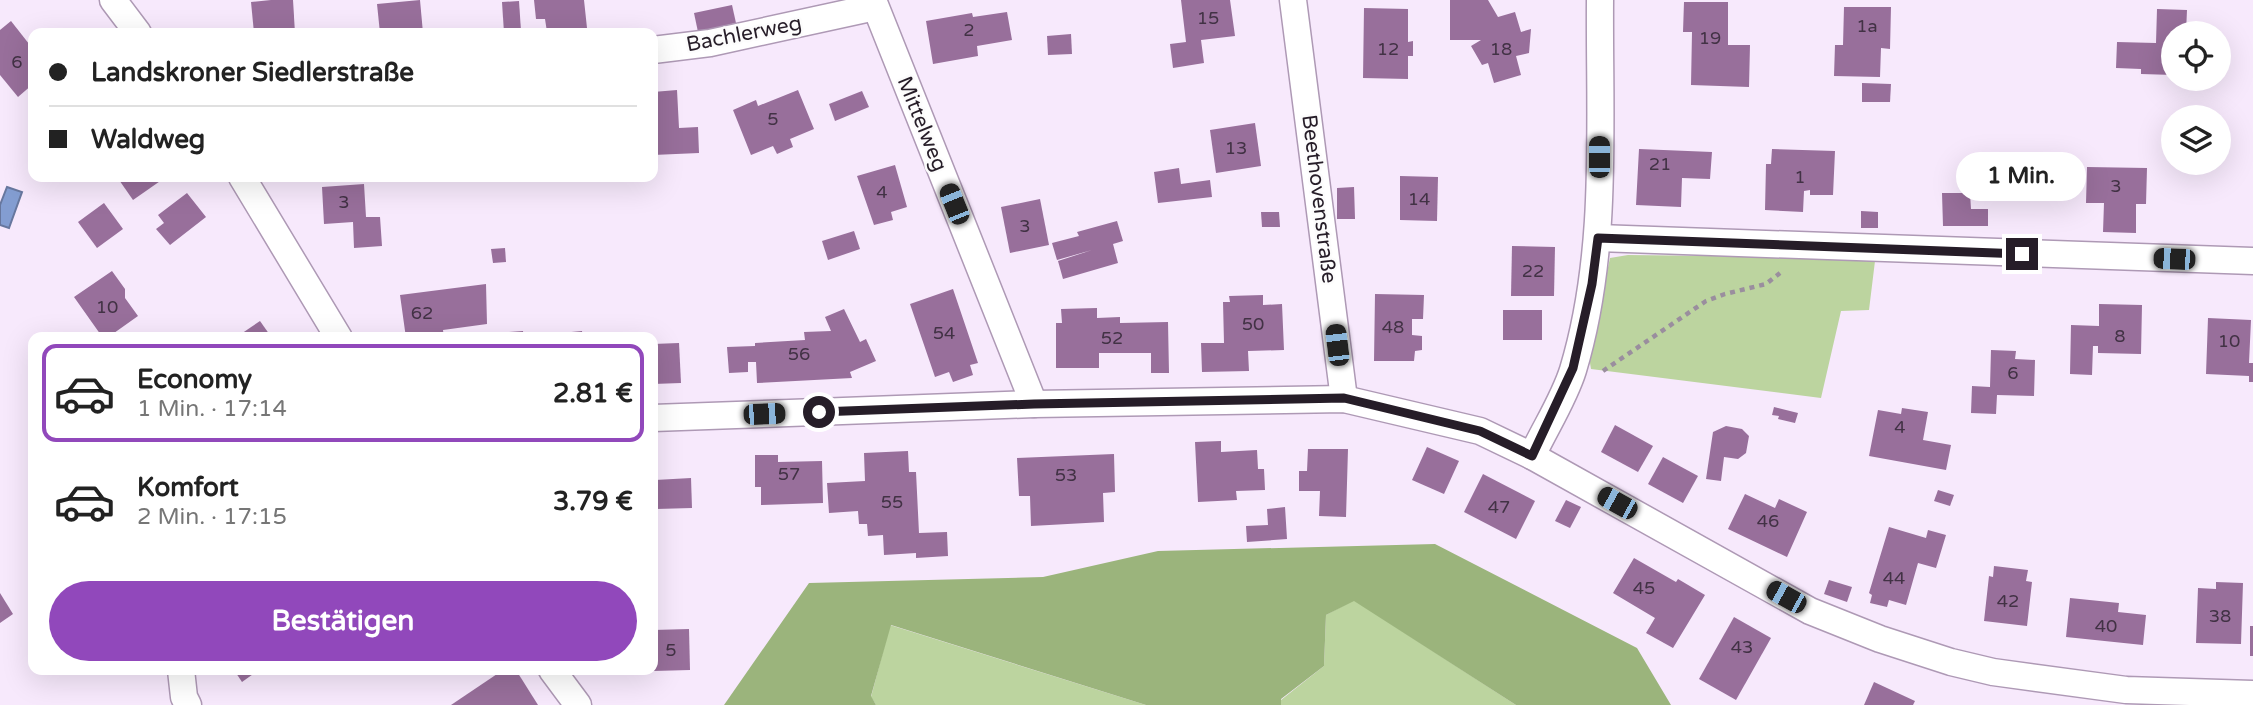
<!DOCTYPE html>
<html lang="de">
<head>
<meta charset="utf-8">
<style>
  body { margin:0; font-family:"Varela Round",sans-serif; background:#f6f6f6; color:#222; height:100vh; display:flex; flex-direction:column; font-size:26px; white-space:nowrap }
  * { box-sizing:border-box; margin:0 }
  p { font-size:23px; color:#767676 }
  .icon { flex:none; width:38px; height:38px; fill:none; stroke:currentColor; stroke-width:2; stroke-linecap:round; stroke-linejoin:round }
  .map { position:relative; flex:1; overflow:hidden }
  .sheet { position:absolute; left:28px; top:332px; width:630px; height:343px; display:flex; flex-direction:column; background:#fff; border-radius:14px; box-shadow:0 7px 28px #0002 }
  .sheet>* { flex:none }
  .top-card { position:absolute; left:28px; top:28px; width:630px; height:154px; border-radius:14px; box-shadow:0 7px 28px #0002; display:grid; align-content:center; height:154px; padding:0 21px; background:#fff }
  .fabs { position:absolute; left:2161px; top:21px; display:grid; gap:14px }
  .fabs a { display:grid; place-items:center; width:70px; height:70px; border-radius:50%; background:#fff; box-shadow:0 7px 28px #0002; font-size:35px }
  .end { position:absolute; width:32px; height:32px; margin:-16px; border:9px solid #261d28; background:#fff; box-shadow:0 0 0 4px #fff }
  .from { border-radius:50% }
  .bubble { position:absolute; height:49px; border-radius:24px; background:#fff; box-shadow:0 7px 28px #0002; font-size:23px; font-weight:800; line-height:49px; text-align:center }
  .car { position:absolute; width:21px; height:42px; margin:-21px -10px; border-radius:9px; box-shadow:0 0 5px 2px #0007; background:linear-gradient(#222 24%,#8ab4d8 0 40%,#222 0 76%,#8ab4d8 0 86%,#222 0) }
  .top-card b { display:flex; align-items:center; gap:24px; height:66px; font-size:26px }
  .top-card b+b { border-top:2px solid #e0e0e0 }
  .top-card i { width:18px; height:18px; background:#222 }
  ul { padding:12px 0 0; list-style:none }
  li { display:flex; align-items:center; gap:21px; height:98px; margin:0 14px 10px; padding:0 7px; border:4px solid transparent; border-radius:14px }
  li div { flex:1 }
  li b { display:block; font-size:26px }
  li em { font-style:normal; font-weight:800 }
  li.active { border-color:#9148bb }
  li>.icon { width:63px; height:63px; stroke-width:1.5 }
  .button { display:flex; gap:14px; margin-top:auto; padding:14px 21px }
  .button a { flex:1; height:80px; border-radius:42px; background:#9148bb; color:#fff; font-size:28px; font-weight:800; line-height:80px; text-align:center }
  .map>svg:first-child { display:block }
  .green { fill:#bcd49f }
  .forest { fill:#9bb47c }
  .water { fill:#839dd1; stroke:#67779e; stroke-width:2 }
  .building { fill:#986f9b }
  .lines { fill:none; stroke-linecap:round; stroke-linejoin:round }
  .minor-casing { stroke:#ae99b5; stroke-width:29 }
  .path { stroke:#9a8e9e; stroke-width:4.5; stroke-dasharray:5 5; stroke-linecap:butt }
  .minor { stroke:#fff; stroke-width:26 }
  .route { stroke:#261d28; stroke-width:9 }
  .labels { text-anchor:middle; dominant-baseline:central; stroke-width:5; stroke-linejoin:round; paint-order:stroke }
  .number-label { font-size:18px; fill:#423245 }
  .street-label { font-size:21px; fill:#261d28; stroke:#fcfcfc }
</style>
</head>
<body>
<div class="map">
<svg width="2253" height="705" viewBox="0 0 2253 705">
  <rect width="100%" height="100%" fill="#f7e9fc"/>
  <!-- green -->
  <g class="green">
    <path d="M1628 255 1798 257 1875 261 1869 310 1841 311 1821 398 1591 369 1589 357 1610 258Z"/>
    <path d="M1354 600 1516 705H1281V700L1324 666 1326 615Z"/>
    <path d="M890 625 1146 705H876L871 697Z"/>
  </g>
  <!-- forest -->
  <path class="forest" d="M1435 544 1637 648 1671 705H1516L1354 601 1326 615 1324 666 1281 699V705H1146L891 625 871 696 876 705H724L809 583 1043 577 1158 551Z"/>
  <!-- water -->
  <path class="water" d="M7 187 22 192 9 228 0 225V205Z"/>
  <!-- building -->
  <g class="building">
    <path d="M271 0H293L295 33H254L251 2Z"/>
    <path d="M420 0 423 33H380L377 4Z"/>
    <path d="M534 0H584L587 28 547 32 545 19H536Z"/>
    <path d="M1181 0H1230L1235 36 1201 40 1204 63 1173 68 1170 44 1186 42Z"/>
    <path d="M1450 0H1488L1498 17 1515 12 1521 32 1531 29 1529 53 1516 56 1521 75 1494 83 1488 63 1482 65 1471 46 1481 40H1450Z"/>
    <path d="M519 1 521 31 504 33 502 2Z"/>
    <path d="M1684 2H1728V45H1750L1749 87 1691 85 1692 32H1683Z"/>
    <path d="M732 5 736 23 698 32 694 13Z"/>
    <path d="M1844 7H1891L1890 49 1881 48 1880 77 1834 76 1835 45H1843Z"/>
    <path d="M1364 8 1408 9V42L1413 41V56H1408V79L1363 78Z"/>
    <path d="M2157 9 2187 10 2186 33H2174V75L2141 74V69L2116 68 2117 42 2156 43Z"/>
    <path d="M1007 12 1012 40 977 46 978 56 933 64 926 21 972 13 973 17Z"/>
    <path d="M11 21 33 49V84L18 97 0 75V30Z"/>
    <path d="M1071 34 1072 54 1048 55 1047 36Z"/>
    <path d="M1862 83 1891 84 1890 102H1862Z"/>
    <path d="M677 90 679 128 698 127 699 153 653 155V92Z"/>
    <path d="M798 90 814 129 790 139 793 147 777 154 773 146 751 155 733 110 756 100 758 106Z"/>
    <path d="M862 91 869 107 835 121 829 104Z"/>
    <path d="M1255 123 1261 166 1216 173 1210 130Z"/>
    <path d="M1639 149 1712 152 1710 179 1682 178 1681 207 1636 205Z"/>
    <path d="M1772 149 1835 151 1833 195H1810V190L1804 191 1803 212 1765 210 1766 164H1771Z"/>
    <path d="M895 165 907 207 891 212 893 220 874 225 857 176Z"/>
    <path d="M2087 167 2147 168 2146 204H2136V233L2103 232 2104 203H2086Z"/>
    <path d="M1179 168 1181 184 1210 180 1212 197 1158 203 1154 172Z"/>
    <path d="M1400 176 1438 177 1437 221 1400 220Z"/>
    <path d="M117 177H166L133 200Z"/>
    <path d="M364 184 366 217H380L382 246 354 248 353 222 324 224 322 187Z"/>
    <path d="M1354 187 1355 219H1337V188Z"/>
    <path d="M187 193 206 217 170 245 156 229 164 223 158 215Z"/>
    <path d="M1942 193H1970L1971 209H1988V226H1943Z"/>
    <path d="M1040 199 1049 245 1010 253 1001 207Z"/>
    <path d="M104 203 123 229 97 248 78 222Z"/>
    <path d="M1861 211 1878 212V228H1861Z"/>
    <path d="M1261 212H1279L1280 227H1262Z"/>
    <path d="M1117 221 1123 241 1113 244 1118 263 1063 279 1058 261 1092 250 1057 260 1052 243 1079 236 1077 232Z"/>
    <path d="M854 231 860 249 828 260 822 241Z"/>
    <path d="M1512 246 1555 247 1554 296H1511Z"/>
    <path d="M505 248 506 262 493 263 491 249Z"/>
    <path d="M112 271 125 289V298L138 316 107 338H103L74 297Z"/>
    <path d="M486 284 487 324 443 330 444 338H406L400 295Z"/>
    <path d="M953 289 978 363 970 365 973 375 953 382 949 372 935 377 910 304Z"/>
    <path d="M1375 294 1424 295 1423 319H1412V335L1422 336V350L1415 351 1414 361H1374Z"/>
    <path d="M1263 295V305L1282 304 1284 350 1248 351 1249 371 1202 372 1201 343H1224L1223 302H1230L1229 296Z"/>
    <path d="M2099 304 2142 305 2141 354 2098 353V346H2093L2092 375 2070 374 2071 325 2099 326Z"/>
    <path d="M1097 308V318L1120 317V323L1168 322 1169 373H1151V353H1099V368H1056V323H1062L1061 309Z"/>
    <path d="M844 309 860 342 866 339 876 361 850 372 852 378 757 383 756 362H748V372L729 373 727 347 755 346V343L805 340 804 332 831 331 825 317Z"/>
    <rect x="1503" y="310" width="39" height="30"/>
    <path d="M2208 318 2251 320 2249 363H2253V382H2249V376L2206 374Z"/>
    <path d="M260 321 272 338H235Z"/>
    <path d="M523 331 524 338H510L509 332Z"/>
    <path d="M582 331 583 338H551L550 334Z"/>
    <path d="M679 343 681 383 653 384V344Z"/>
    <path d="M1991 350 2016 351 2015 359 2035 360 2034 396 1997 395 1996 414 1971 413 1972 386 1990 387Z"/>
    <path d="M1774 407 1798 413 1795 423 1778 419 1779 416 1772 415Z"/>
    <path d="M1902 408 1928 412 1923 440 1951 445 1946 470 1869 456 1878 410 1901 414Z"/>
    <path d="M1615 425 1653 446 1638 472 1601 452Z"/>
    <path d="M1726 426 1742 429 1749 436 1746 453 1738 459 1724 457 1721 481 1706 479 1713 432Z"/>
    <path d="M1221 441V452L1257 450 1258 469H1264L1265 490 1236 491 1237 500 1198 502 1195 442Z"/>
    <path d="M1427 447 1459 461 1444 494 1412 480Z"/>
    <path d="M1308 449H1348L1346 517 1319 516 1320 491H1299V471H1307Z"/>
    <path d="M908 451 909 472H916L919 533 947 532 948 556 916 558V553L884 555 883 535 868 536 867 524H859L858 511 829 513 827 483 865 481 864 453Z"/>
    <path d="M1114 454 1115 492 1103 493 1104 522 1031 526 1030 496H1019L1017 458Z"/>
    <path d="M755 455H778V462L822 461 823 503 761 505V487H755Z"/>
    <path d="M1663 457 1698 476 1683 503 1648 484Z"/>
    <path d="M1483 474 1535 501 1516 539 1464 512Z"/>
    <path d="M691 478 692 508 656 509 655 480Z"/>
    <path d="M1938 490 1954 495 1950 506 1934 501Z"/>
    <path d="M1745 494 1775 508 1779 499 1807 512 1787 557 1728 529Z"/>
    <path d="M1566 500 1581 507 1570 528 1555 521Z"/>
    <path d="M1285 507 1287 539 1247 542 1246 526 1268 525 1267 509Z"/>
    <path d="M1889 527 1926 538 1928 530 1946 535 1936 568 1918 563 1906 605 1889 600 1887 607 1870 603 1872 595 1869 593Z"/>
    <path d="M1634 558 1676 582 1678 579 1705 595 1673 648 1646 633 1655 618 1613 593Z"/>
    <path d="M1994 566 2028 570 2026 581 2032 582 2027 626 1984 621 1989 576 1993 577Z"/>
    <path d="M1829 580 1852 587 1847 602 1824 594Z"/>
    <path d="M2216 582 2243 583 2241 644 2196 643 2198 588 2216 589Z"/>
    <path d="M0 593 13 614 0 623Z"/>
    <path d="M2070 598 2119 603 2118 612 2146 615 2143 645 2066 637Z"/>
    <path d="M1734 617 1771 638 1736 700 1699 679Z"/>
    <rect x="2250" y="626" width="3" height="30"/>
    <path d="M689 629 690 670 653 671V630Z"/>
    <path d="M234 670H259L242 682Z"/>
    <path d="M503 670H516L538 705H451Z"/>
    <path d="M1874 682 1915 701 1913 705H1864Z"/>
  </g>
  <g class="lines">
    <defs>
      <g id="minor">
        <path d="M113 0 138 33"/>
        <path d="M873 0 1034 404"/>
        <path d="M1293 0 1344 399"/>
        <path d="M653 50 710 43 875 7"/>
        <path d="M242 177 339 338"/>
        <path d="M1598 238 2253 261"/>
        <path d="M653 418 1034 404 1344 399 1480 431 1532 456 1810 611 1880 639 1951 662 1993 672 2126 690 2253 694"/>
        <path d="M1532 456C1545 428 1564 399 1573 370 1609 251 1599 123 1600 0"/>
        <path d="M181 670 184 697 188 705"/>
        <path d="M552 670 578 705"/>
      </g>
    </defs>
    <!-- minor casing -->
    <use href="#minor" class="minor-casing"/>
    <!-- path -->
    <path class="path" d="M1603 371 1706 301 1725 294 1766 284 1780 273"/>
    <!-- minor -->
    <use href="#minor" class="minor"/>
  </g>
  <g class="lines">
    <!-- route -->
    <path class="route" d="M819 412 1034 404 1344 398 1480 431 1532 456 1573 368 1592 284 1598 238 2022 254"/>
  </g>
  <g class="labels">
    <!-- number labels -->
    <g class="number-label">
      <text x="1208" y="18">15</text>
      <text x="1867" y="26">1a</text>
      <text x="969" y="30">2</text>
      <text x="1710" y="38">19</text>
      <text x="1388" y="49">12</text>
      <text x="1501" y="49">18</text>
      <text x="17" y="62">6</text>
      <text x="773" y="119">5</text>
      <text x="1236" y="148">13</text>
      <text x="1660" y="164">21</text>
      <text x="1800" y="177">1</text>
      <text x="2116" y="186">3</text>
      <text x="882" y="192">4</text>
      <text x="1419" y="199">14</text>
      <text x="344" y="202">3</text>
      <text x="1025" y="226">3</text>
      <text x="1533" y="271">22</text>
      <text x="107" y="307">10</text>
      <text x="422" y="313">62</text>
      <text x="1253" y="324">50</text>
      <text x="1393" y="327">48</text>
      <text x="944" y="333">54</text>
      <text x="2120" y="336">8</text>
      <text x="1112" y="338">52</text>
      <text x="2229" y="341">10</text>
      <text x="799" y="354">56</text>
      <text x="2013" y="373">6</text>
      <text x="1900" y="427">4</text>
      <text x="789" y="474">57</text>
      <text x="1066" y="475">53</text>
      <text x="892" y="502">55</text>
      <text x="1499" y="507">47</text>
      <text x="1768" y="521">46</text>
      <text x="1894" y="578">44</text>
      <text x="1644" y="588">45</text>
      <text x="2008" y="601">42</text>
      <text x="2220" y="616">38</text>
      <text x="2106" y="626">40</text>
      <text x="1742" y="647">43</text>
      <text x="671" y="650">5</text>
    </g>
    <!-- street labels -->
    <g class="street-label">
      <text transform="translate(744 34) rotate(-11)">Bachlerweg</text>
      <text transform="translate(922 124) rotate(68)">Mittelweg</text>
      <text transform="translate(1319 199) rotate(83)">Beethovenstraße</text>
    </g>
  </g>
</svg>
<div class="fabs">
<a><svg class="icon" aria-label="locate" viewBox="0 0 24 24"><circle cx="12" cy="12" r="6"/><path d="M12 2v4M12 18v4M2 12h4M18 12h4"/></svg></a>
<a><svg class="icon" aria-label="layers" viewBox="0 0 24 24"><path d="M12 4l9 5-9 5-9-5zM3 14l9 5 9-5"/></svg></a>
</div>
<i class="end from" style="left:819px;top:412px"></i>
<i class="end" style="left:2022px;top:254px"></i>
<div class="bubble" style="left:1956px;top:152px;width:130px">1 Min.</div>
<i class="car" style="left:1599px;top:157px;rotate:0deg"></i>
<i class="car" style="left:954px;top:204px;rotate:338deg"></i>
<i class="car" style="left:2174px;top:259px;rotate:272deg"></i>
<i class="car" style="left:1337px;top:345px;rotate:353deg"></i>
<i class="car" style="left:764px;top:414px;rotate:88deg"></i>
<i class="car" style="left:1617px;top:503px;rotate:299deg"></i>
<i class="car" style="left:1786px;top:597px;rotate:299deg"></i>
<div class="top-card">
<b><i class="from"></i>Landskroner Siedlerstraße</b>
<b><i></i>Waldweg</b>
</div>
<section class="sheet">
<ul>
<li class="active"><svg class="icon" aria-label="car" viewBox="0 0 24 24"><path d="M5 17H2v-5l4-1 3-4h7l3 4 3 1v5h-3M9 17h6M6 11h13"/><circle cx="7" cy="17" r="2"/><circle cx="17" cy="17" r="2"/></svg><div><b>Economy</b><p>1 Min. · 17:14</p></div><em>2.81 €</em></li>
<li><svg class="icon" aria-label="car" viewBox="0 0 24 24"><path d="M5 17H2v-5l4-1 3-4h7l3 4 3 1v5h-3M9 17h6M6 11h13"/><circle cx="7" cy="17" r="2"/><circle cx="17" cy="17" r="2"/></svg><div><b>Komfort</b><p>2 Min. · 17:15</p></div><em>3.79 €</em></li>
</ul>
<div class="button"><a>Bestätigen</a></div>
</section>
</div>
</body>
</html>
